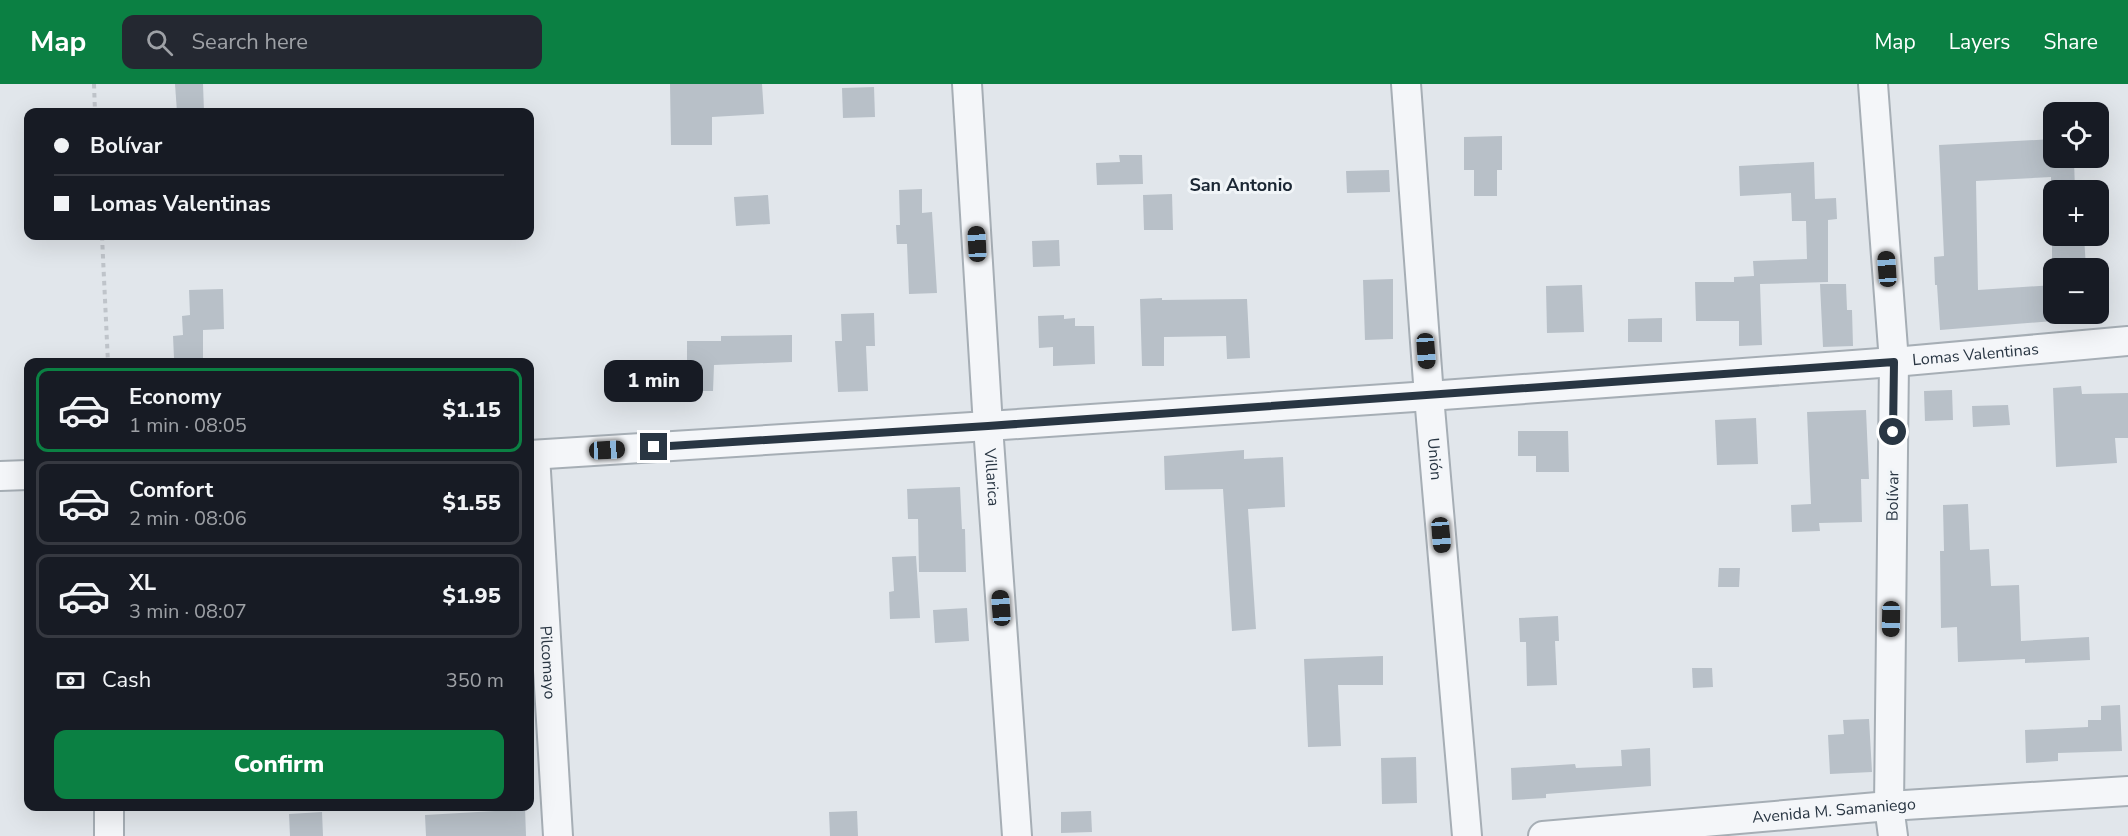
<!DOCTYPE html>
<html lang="en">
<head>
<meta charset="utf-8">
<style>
  body { margin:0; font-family:"Nunito Sans",sans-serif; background:#242831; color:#f1f3f6; height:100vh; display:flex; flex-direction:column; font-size:22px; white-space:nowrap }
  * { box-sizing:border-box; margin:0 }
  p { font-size:20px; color:#9ea1a6 }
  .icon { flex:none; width:33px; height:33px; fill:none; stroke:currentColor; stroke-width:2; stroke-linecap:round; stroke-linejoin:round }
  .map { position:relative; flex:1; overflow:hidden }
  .side { position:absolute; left:24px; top:274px; width:510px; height:453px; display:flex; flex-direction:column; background:#171b24; border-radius:12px; box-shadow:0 6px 24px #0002 }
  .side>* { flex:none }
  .top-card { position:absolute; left:24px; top:24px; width:510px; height:132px; border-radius:12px; box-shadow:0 6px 24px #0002; display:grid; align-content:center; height:132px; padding:0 30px; background:#171b24 }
  .tools { position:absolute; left:2043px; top:18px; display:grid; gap:12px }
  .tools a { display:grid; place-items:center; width:66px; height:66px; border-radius:12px; background:#171b24; box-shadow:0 6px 24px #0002; font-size:30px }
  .end { position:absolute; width:27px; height:27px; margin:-14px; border:8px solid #293643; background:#fff; box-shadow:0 0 0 3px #fff }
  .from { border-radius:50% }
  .bubble { position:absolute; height:42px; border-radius:12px; background:#171b24; box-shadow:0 6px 24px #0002; font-size:20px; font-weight:800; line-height:42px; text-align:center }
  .car { position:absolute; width:18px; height:36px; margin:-18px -9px; border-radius:8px; box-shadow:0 0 4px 2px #0007; background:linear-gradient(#222 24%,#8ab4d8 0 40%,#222 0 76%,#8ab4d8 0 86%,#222 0) }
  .top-card b { display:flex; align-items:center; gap:21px; height:57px; font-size:22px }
  .top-card b+b { border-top:2px solid #363941 }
  .top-card i { width:15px; height:15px; background:#f1f3f6 }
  ul { padding:10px 0 0; list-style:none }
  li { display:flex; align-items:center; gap:18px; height:84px; margin:0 12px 9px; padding:0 18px; border:3px solid #363941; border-radius:12px }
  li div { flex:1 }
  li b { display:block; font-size:22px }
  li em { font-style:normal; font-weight:800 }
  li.on { border-color:#0b8043 }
  li>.icon { width:54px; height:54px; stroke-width:1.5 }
  .pay { display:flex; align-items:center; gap:15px; height:66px; padding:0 30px; font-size:22px }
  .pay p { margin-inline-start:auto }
  .button { display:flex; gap:12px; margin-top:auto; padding:12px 30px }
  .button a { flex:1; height:69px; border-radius:12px; background:#0b8043; color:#fff; font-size:24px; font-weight:800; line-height:69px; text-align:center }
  header { display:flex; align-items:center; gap:36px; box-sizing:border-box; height:84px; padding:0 30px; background:#0b8043; color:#fff }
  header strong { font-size:28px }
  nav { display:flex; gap:33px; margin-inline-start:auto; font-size:21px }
  .search { width:420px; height:54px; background:#242831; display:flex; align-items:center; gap:15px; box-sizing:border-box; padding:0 21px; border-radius:12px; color:#9ea1a6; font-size:22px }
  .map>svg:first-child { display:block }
  .building { fill:#b8c0c8 }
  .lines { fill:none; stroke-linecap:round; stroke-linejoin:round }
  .minor-casing { stroke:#a6aeb5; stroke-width:32 }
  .path { stroke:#bfc4ca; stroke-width:4; stroke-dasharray:4.5 4.5; stroke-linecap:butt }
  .minor { stroke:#f4f6f9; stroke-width:28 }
  .route { stroke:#293643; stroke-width:8 }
  .labels { text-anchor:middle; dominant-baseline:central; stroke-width:6; stroke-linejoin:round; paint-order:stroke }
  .street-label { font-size:16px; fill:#293643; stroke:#f1f5f8 }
  .neighbourhood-label { font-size:18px; font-weight:bold; fill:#1b2734; stroke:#f1f5f8 }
</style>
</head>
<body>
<header>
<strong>Map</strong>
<div class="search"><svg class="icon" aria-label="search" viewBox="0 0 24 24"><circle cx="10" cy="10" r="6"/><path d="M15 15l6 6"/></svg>Search here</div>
<nav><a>Map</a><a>Layers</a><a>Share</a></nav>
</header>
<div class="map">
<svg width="2128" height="752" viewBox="0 0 2128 752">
  <rect width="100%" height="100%" fill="#e1e6eb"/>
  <!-- building -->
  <g class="building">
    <path d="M175 0H203L204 28H177Z"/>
    <path d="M670 0H762L764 30 712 33V61H671Z"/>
    <path d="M874 3 875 33 843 34 842 4Z"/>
    <path d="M1502 52V86H1497V112H1474V86H1464V53Z"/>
    <path d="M2054 55V74H2056V77L2074 76 2075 106H2051V93L1976 97 1978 206 2054 201V237L1940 246 1937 201H1935L1934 173 1944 172 1939 61Z"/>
    <path d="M1119 71H1142L1143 100 1097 101 1096 79 1120 78Z"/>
    <path d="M1814 78 1815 115 1836 114 1837 135 1828 136V198L1760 200 1762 261 1739 262V237H1696L1695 198H1734V193L1754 192 1753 177 1807 175 1806 137H1792L1791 109 1740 112 1739 82Z"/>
    <path d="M1389 86 1390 108 1347 109 1346 87Z"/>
    <path d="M922 105V129L932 128 937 209 909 210 907 160H897L896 141H900L899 106Z"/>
    <path d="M1172 110 1173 146H1144L1143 111Z"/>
    <path d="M768 111 770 140 736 142 734 113Z"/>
    <path d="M2052 152H2084L2086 184H2052Z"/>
    <path d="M1059 156 1060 182 1033 183 1032 157Z"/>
    <path d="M1393 195V255L1365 256 1363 196Z"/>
    <path d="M1820 200H1846L1847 226H1852L1853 262 1823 263Z"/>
    <path d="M1582 201 1584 248 1547 249 1546 202Z"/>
    <path d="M223 205 224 245 203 246V274H174L173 252 183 251 182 232 190 231 189 206Z"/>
    <path d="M1162 214V216L1247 215 1250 274 1227 275 1226 252 1164 253V282H1142L1140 215Z"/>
    <path d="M874 229 875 262H866L868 307 838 308 835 257H842L841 230Z"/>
    <path d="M1064 231V235L1075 234V242H1094L1095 280 1053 282V263L1039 264 1038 232Z"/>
    <path d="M1662 234V258H1628V235Z"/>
    <path d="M792 251V278L714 281 713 307H687V257H721V252Z"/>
    <path d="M2081 302 2082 310 2128 309V354H2115L2117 379 2056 383 2053 304Z"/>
    <path d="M1952 306 1953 336 1925 337 1924 307Z"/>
    <path d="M2008 321 2010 341 1973 343 1972 322Z"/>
    <path d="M1866 326 1869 395H1861L1862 438 1819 439 1820 447 1792 448 1791 421 1811 420 1807 328Z"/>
    <path d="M1756 334 1758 380 1717 381 1715 336Z"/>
    <path d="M1518 347H1568L1569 388H1536V372H1518Z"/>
    <path d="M1244 366V375L1283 373 1285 423 1248 425 1256 545 1232 547 1223 405 1165 406 1164 372Z"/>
    <path d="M960 403 962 445H965L966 488H919L918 435H908L907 405Z"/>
    <path d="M1968 420 1970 466 1989 465 1991 502 2019 501 2021 557 2089 553 2090 576 2025 579V575L1958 578 1957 543 1941 544 1940 467H1944L1943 421Z"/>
    <path d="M916 472 920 534 890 535 889 508 894 507 892 473Z"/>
    <path d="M1719 484H1740L1739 503H1718Z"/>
    <path d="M967 524 969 557 935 559 933 526Z"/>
    <path d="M1558 532 1559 557H1555L1557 601 1527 602 1526 558H1520L1519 534Z"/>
    <path d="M1383 572V601H1338L1341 662 1308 663 1304 575Z"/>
    <path d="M1692 584H1712L1713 603 1693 604Z"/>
    <path d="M2120 621 2122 667 2058 669V677L2026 679 2025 646 2088 643V636H2101V622Z"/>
    <path d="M1869 635 1872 688 1830 690 1828 651 1844 650 1843 636Z"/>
    <path d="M1650 664 1651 702 1546 710V714L1512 716 1511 684 1575 680 1576 684 1622 682 1621 666Z"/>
    <path d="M1416 673 1417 719 1382 720 1381 674Z"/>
    <path d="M495 723H525L526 752H426L425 731 495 727Z"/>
    <path d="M857 727 858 752H830L829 728Z"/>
    <path d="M1091 727 1092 748 1061 749V728Z"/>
    <path d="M322 728 323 752H290L289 730Z"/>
  </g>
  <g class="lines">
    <defs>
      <g id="minor">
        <path id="s1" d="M967 0 988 342 1017 752"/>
        <path id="s2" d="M1406 0 1429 312 1467 752"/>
        <path d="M1873 0 1894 278 1889 722 1893 752"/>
        <path id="s3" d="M530 371 988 342 1429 312 1894 278 2128 257"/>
        <path id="s4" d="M535 371 558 752"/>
        <path d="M0 392 28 391"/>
        <path d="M109 752V723"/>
        <path id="s5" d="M1543 752 1889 722 2128 707"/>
      </g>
    </defs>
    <!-- minor casing -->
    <use href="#minor" class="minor-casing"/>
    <!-- path -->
    <g class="path">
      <path d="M94 0 95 28"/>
      <path d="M102 152 108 279"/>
    </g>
    <!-- minor -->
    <use href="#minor" class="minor"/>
  </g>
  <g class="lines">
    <!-- route -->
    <path class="route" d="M654 363 988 342 1894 278 1893 348"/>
  </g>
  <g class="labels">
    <!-- street labels -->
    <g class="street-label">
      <text stroke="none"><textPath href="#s3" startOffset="1449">Lomas Valentinas</textPath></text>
      <text stroke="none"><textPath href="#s2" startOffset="376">Unión</textPath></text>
      <text stroke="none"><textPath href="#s1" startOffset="394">Villarica</textPath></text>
      <text transform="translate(1893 412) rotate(-89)">Bolívar</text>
      <text stroke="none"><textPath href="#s4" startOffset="208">Pilcomayo</textPath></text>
      <text stroke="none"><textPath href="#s5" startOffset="292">Avenida M. Samaniego</textPath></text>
    </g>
    <!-- neighbourhood labels -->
    <g class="neighbourhood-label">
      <text x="1241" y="101">San Antonio</text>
    </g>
  </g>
</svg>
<div class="tools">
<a><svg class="icon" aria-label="locate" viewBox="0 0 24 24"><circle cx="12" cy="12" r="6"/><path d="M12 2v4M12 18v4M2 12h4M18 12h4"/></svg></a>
<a>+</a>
<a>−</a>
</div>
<i class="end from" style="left:1893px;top:348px"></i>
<i class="end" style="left:654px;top:363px"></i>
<div class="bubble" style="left:604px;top:276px;width:99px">1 min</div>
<i class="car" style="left:977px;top:160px;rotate:357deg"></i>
<i class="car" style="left:1887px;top:185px;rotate:356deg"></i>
<i class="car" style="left:1426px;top:267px;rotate:176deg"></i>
<i class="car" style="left:607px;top:366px;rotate:87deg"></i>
<i class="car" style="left:1441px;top:451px;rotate:175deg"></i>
<i class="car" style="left:1001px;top:524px;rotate:356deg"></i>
<i class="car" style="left:1891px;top:535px;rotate:181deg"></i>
<div class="top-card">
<b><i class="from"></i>Bolívar</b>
<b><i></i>Lomas Valentinas</b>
</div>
<section class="side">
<ul>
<li class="on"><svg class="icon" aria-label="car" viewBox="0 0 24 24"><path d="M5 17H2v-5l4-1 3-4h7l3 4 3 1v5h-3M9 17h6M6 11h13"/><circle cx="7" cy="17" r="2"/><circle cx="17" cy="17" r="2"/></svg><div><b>Economy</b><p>1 min · 08:05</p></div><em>$1.15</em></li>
<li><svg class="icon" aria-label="car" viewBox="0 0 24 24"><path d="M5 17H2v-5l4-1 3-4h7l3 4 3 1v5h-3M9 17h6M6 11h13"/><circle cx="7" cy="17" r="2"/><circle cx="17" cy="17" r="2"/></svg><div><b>Comfort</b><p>2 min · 08:06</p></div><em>$1.55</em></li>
<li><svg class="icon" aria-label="car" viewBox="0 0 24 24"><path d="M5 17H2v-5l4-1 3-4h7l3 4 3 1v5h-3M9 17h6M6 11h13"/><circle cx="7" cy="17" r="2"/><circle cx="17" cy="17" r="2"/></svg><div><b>XL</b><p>3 min · 08:07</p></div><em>$1.95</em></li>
</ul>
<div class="pay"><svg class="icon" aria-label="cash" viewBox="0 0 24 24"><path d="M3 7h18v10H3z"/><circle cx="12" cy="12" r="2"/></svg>Cash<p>350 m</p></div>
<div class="button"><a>Confirm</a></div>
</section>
</div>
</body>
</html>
